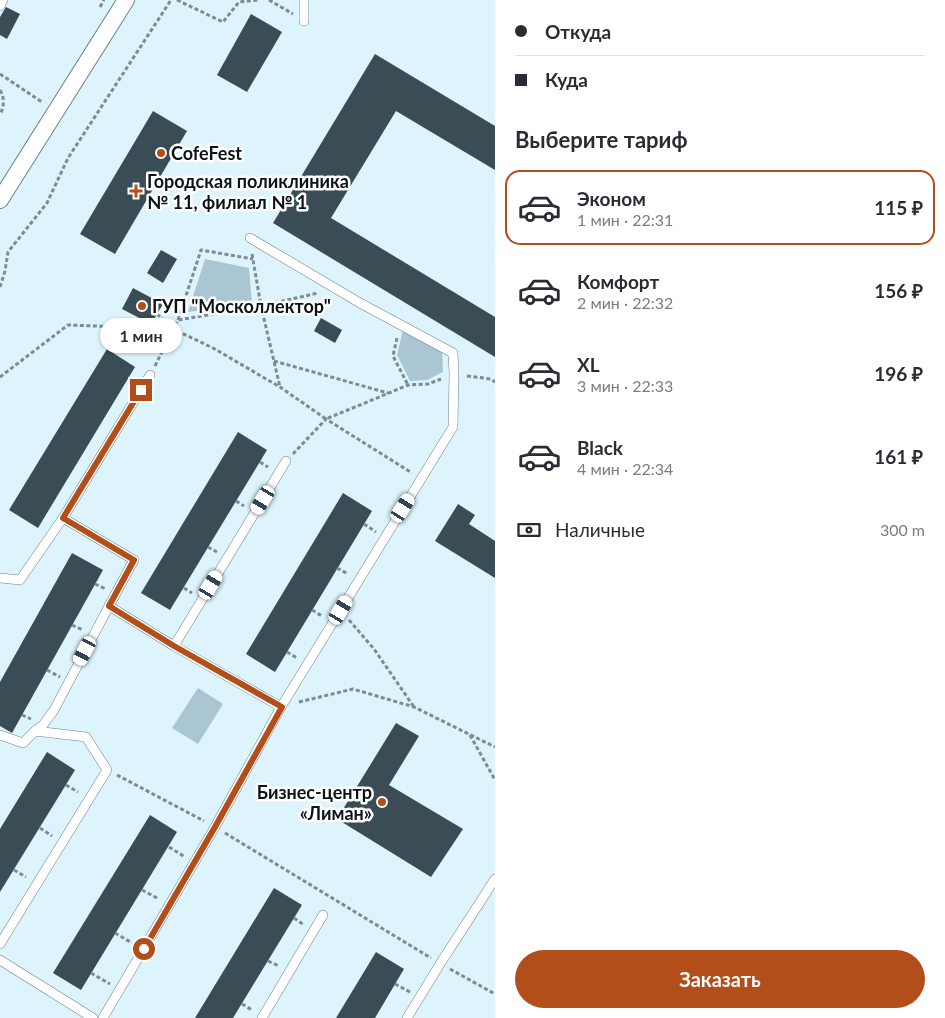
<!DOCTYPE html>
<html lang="ru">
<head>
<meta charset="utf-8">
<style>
  body { margin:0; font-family:Lato,sans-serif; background:#f2f2f3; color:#2b2b33; height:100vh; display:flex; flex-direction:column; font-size:19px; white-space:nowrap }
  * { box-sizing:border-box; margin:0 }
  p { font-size:16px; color:#7c7c81 }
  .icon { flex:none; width:28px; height:28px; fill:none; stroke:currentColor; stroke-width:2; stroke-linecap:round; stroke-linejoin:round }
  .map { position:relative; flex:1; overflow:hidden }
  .sheet { display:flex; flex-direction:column; background:#fff; width:450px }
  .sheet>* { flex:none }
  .hud { display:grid; align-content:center; height:110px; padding:0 20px; background:#fff }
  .end { position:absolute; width:22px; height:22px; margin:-11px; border:6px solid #b24e1a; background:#fff; box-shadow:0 0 0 2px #fff }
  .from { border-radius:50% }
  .bubble { position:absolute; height:35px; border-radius:18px; background:#fff; box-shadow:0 1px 4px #0004; font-size:16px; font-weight:700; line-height:35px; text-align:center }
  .car { position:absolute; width:15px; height:30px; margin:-15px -8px; border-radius:6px; box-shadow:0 0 4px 1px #0007; background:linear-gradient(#fff 24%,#345 0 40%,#fff 0 76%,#345 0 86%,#fff 0) }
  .hud b { display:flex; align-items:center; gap:18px; height:48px; font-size:19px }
  .hud b+b { border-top:1px solid #e1e1e2 }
  .hud i { width:12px; height:12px; background:#2b2b33 }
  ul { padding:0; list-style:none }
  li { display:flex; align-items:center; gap:15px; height:75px; margin:0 10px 8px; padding:0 10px; border:2px solid transparent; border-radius:15px }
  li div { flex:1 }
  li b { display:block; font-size:19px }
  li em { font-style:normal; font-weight:700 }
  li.active { border-color:#b24e1a }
  li>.icon { width:45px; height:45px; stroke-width:1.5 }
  h2 { padding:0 20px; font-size:22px; line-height:60px }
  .pay { display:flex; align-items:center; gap:12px; height:55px; padding:0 20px; font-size:19px }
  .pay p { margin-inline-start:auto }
  .action { display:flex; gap:10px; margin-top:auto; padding:10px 20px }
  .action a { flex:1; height:58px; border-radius:30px; background:#b24e1a; color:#fff; font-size:20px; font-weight:700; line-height:58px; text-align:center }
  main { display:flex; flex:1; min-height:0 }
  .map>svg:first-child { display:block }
  .green { fill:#a9c6d2 }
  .building { fill:#3a4d54 }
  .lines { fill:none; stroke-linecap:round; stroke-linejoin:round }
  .lane-casing { stroke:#6e828a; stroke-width:10 }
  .street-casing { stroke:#6e828a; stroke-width:18 }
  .path { stroke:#7c8c92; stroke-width:3; stroke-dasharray:4 2.5; stroke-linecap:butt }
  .lane { stroke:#fff; stroke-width:9 }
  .street { stroke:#fff; stroke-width:16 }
  .route { stroke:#b24e1a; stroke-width:6 }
  .poi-dot { fill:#b24e1a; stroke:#fff; stroke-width:2 }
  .labels { text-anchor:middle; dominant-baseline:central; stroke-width:5; stroke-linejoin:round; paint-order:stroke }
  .poi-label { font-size:18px; font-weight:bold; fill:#0c1316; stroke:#fff; text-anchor:start }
</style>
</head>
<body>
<main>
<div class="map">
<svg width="495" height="1018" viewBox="0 0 495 1018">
  <rect width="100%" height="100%" fill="#ddf4fd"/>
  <!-- green -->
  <g class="green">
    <path d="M205 259 249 268 252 304 188 312Z"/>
    <path d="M403 330 442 351 443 372 427 380 410 381 397 355Z"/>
    <path d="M198 688 223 704 198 744 172 728Z"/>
  </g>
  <!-- building -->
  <g class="building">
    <path d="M6 7 20 14 7 39 0 35V17Z"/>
    <path d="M251 14 282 32 247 92 217 75Z"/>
    <path d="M375 54 495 126V170L396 111 331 218 495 317V357L273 223Z"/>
    <path d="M153 111 187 131 115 254 80 234Z"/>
    <path d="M161 250 177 259 163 283 147 273Z"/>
    <path d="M133 288 163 304 151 324 122 309Z"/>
    <path d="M321 318 342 330 335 343 314 331Z"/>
    <path d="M107 349 135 367 38 528 9 510Z"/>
    <path d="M238 432 267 450 170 610 141 593Z"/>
    <path d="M343 493 372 511 275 672 246 654Z"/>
    <path d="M458 504 475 515 469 524 495 541V578L435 541Z"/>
    <path d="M72 553 103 570 12 733 0 726V682Z"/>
    <path d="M396 723 419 736 389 785 463 829 431 877 337 819Z"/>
    <path d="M47 752 75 770 0 892V829Z"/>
    <path d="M150 815 177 832 81 990 53 973Z"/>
    <path d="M274 888 302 905 294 918 233 1018H195Z"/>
    <path d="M376 952 404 969 375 1018H336Z"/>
  </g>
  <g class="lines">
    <defs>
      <g id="lane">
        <path d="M304 0V21"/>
        <path d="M0 6 3 0"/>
        <path d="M63 518 150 375"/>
        <path d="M0 578 20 580 63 518 134 560 109 606 174 646 281 707"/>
        <path d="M174 646 286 461"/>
        <path d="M35 731 43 725 54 710 109 606"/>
        <path d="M0 735 23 743 35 731 86 737 107 770 0 944"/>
        <path d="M0 960 93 1018"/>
        <path d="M103 1018 215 827 281 707 453 427 454 374 453 353 360 303 250 238"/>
        <path d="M262 1018 323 915"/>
        <path d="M407 1018 440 964 495 879"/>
      </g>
      <path id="street" d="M0 200 126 0"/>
    </defs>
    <!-- lane casing -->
    <use href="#lane" class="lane-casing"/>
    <!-- street casing -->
    <use href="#street" class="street-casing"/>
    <!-- path -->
    <g class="path">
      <path d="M177 0 223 22 239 2 258 0"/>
      <path d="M269 0 293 14"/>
      <path d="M100 7 104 0"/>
      <path d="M0 74 42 102"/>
      <path d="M0 90C5 99 4 106 0 115"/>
      <path d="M252 254 261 306 280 387"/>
      <path d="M0 287 5 271 8 252 47 203 68 158 171 0"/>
      <path d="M157 314 172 328"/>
      <path d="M178 320 201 250 253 259"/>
      <path d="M397 338 393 356 408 385"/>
      <path d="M274 361 388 393"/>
      <path d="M155 366 173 329 178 320 261 306 318 293"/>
      <path d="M467 376 491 379 495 382"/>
      <path d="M0 377 68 325 173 329 213 348 280 387 326 419 408 385 428 384 441 379"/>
      <path d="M293 454 326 419 412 473"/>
      <path d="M260 462 268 467"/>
      <path d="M236 501 244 506"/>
      <path d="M364 524 376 532"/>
      <path d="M208 547 217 552"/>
      <path d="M337 568 348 574"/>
      <path d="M95 584 106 589"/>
      <path d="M184 588 192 593"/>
      <path d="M312 610 322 616"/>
      <path d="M349 620 374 649 414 707"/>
      <path d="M72 625 83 630"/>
      <path d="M287 652 297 658"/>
      <path d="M47 670 60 677"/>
      <path d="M299 702 353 689 414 707 495 747"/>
      <path d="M22 715 31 719"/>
      <path d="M470 735 495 780"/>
      <path d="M117 775 204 821"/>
      <path d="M66 785 78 792"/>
      <path d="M40 828 52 836"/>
      <path d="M225 833 431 958"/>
      <path d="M169 847 185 857"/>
      <path d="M14 870 26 877"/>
      <path d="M142 890 159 899"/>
      <path d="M294 918 304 925"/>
      <path d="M115 933 132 943"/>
      <path d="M268 961 279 966"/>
      <path d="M450 969 495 994"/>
      <path d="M91 973 110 984"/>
      <path d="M395 984 410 992"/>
      <path d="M242 1004 252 1010"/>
    </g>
    <!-- lane -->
    <use href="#lane" class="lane"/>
    <!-- street -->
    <use href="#street" class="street"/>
  </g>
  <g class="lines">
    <!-- route -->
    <path class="route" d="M141 390 63 518 134 560 109 606 174 646 282 707 215 827 144 949"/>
  </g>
  <!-- markers -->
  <g class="poi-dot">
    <circle cx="161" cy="153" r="5"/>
    <path d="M133.5 183.5h5v5h5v5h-5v5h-5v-5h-5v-5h5z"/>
    <circle cx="142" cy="306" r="5"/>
    <circle cx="382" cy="802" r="5"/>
  </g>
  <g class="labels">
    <!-- poi labels -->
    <g class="poi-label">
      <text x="171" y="153">CofeFest</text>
      <text x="147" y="181">Городская поликлиника<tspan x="147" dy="21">№ 11, филиал № 1</tspan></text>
      <text x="152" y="306">ГУП "Москоллектор"</text>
      <text x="372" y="792" text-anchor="end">Бизнес-центр<tspan x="372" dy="21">«Лиман»</tspan></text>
    </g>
  </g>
</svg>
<i class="end from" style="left:144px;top:949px"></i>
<i class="end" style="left:141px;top:390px"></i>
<div class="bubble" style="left:100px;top:318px;width:82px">1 мин</div>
<i class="car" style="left:263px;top:500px;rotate:211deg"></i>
<i class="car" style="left:403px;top:508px;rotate:32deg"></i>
<i class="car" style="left:211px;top:585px;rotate:31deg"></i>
<i class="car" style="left:341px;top:610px;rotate:31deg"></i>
<i class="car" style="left:85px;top:651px;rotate:208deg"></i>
</div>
<section class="sheet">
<div class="hud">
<b><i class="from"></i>Откуда</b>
<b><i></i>Куда</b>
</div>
<h2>Выберите тариф</h2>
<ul>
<li class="active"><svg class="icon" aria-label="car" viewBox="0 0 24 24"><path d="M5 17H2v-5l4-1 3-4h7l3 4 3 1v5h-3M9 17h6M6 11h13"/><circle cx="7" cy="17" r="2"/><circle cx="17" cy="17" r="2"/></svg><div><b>Эконом</b><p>1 мин · 22:31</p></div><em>115 ₽</em></li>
<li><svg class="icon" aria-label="car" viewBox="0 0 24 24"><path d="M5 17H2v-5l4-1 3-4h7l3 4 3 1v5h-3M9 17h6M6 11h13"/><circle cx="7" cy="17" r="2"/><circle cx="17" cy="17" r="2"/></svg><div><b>Комфорт</b><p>2 мин · 22:32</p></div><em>156 ₽</em></li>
<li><svg class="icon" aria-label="car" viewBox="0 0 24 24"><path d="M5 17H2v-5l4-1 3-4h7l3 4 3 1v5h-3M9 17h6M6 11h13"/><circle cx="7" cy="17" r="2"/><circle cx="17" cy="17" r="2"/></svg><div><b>XL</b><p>3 мин · 22:33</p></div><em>196 ₽</em></li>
<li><svg class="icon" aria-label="car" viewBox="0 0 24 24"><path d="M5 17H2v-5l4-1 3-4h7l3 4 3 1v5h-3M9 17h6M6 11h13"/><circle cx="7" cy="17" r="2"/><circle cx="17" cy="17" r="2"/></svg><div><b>Black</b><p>4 мин · 22:34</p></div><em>161 ₽</em></li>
</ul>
<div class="pay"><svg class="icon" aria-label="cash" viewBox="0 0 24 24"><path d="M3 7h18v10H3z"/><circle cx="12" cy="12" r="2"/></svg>Наличные<p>300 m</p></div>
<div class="action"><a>Заказать</a></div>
</section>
</main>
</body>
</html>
